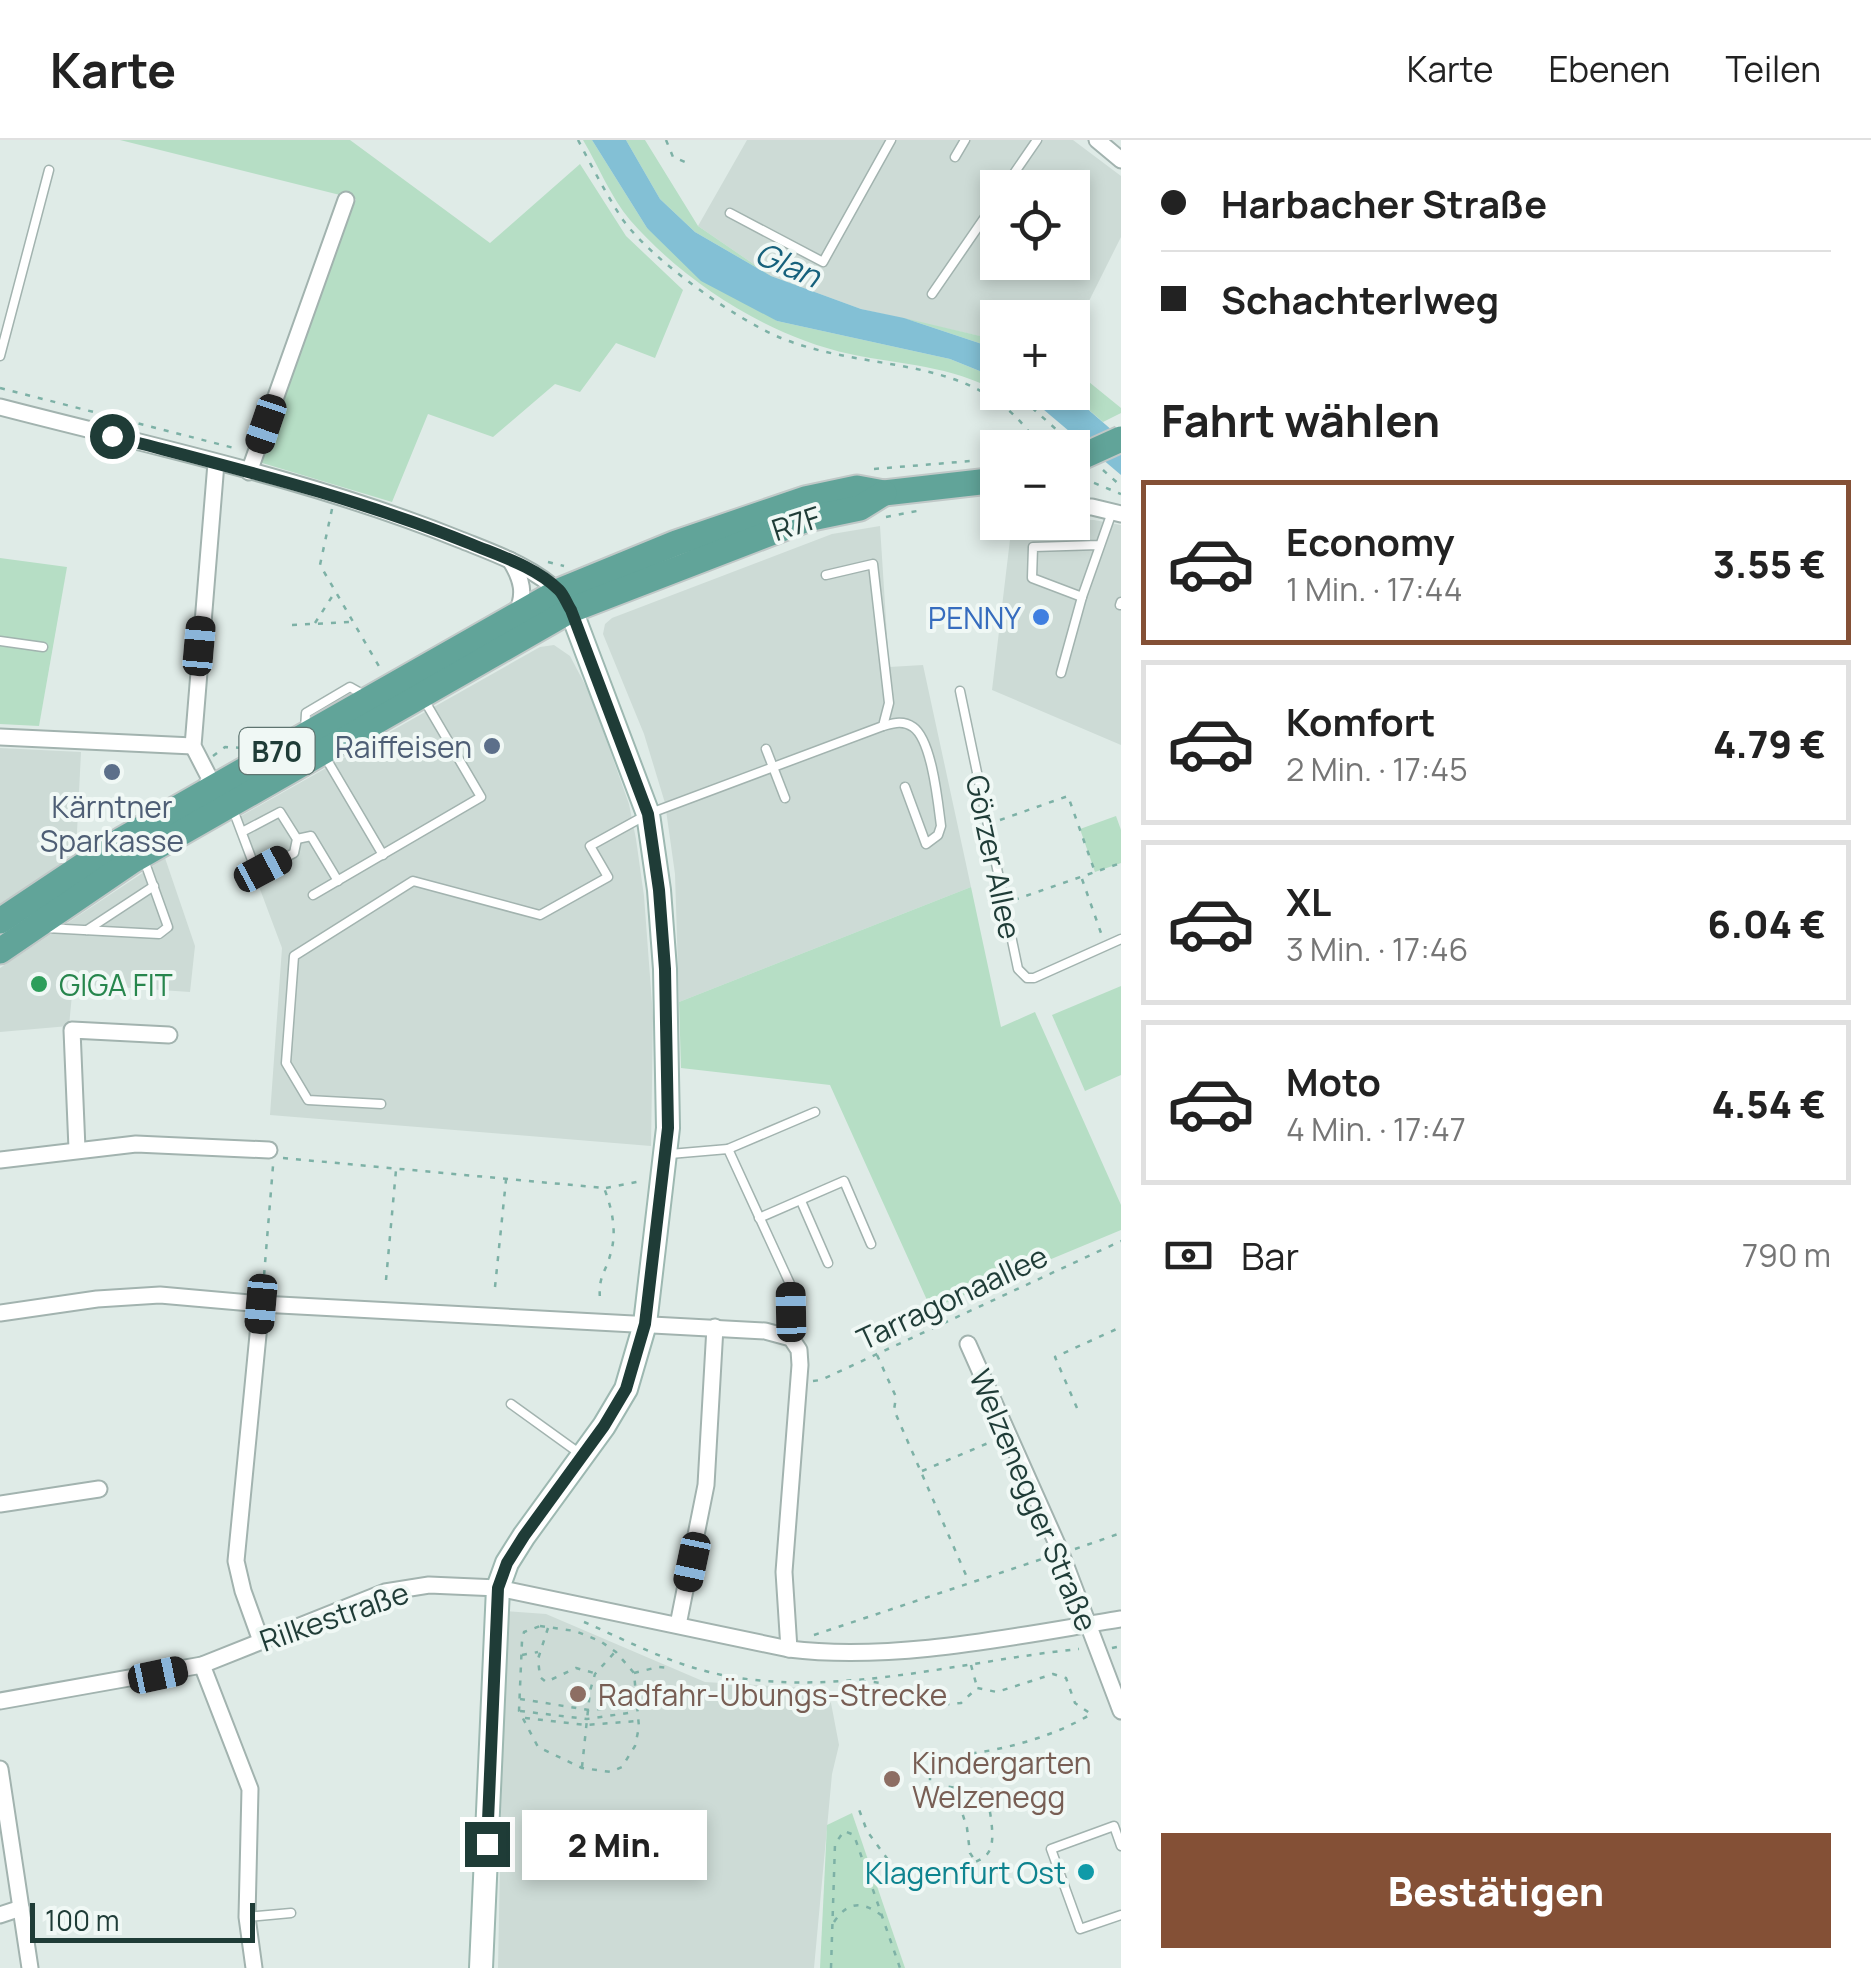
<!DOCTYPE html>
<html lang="de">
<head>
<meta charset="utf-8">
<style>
  body { margin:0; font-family:Manrope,sans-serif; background:#f6f6f6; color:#222; height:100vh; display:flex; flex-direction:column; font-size:38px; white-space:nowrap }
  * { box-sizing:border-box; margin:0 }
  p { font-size:32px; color:#767676 }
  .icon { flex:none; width:55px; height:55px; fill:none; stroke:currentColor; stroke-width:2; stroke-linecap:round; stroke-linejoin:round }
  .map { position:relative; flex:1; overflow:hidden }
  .details { display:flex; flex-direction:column; background:#fff; width:750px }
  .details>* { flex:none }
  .hud { display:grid; align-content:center; height:220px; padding:0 40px; background:#fff }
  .buttons { position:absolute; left:980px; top:30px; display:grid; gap:20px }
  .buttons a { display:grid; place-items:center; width:110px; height:110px; border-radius:0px; background:#fff; box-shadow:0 5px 15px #0003; font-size:50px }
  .scale { position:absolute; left:30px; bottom:25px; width:225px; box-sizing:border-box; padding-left:10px; border:5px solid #1f3c37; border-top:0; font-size:28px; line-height:35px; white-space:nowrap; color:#1f3c37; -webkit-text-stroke:8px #f0f8f5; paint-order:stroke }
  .end { position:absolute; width:45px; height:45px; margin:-22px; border:12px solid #1f3c37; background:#fff; box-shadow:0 0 0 5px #fff }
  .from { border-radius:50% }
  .bubble { position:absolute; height:70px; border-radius:0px; background:#fff; box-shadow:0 5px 15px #0003; font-size:32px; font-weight:800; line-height:70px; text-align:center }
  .car { position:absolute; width:30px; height:60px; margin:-30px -15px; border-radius:12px; box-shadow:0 0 8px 2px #0007; background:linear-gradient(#222 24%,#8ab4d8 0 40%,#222 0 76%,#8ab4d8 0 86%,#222 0) }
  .hud b { display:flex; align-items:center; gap:35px; height:95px; font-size:38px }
  .hud b+b { border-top:2px solid #e0e0e0 }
  .hud i { width:25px; height:25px; background:#222 }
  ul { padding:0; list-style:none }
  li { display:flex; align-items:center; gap:30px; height:165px; margin:0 20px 15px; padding:0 20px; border:5px solid #e0e0e0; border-radius:0px }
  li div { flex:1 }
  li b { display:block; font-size:38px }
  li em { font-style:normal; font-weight:800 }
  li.current { border-color:#845036 }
  li>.icon { width:90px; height:90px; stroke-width:1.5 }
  h2 { padding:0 40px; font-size:45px; line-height:120px }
  .pay { display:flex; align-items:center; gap:25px; height:110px; padding:0 40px; font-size:38px }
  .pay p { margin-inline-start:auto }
  .action { display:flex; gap:20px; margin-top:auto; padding:20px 40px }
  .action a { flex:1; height:115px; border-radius:0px; background:#845036; color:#fff; font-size:40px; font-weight:800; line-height:115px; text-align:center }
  header { display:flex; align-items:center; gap:60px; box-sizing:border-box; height:140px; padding:0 50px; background:#fff; border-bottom:2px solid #e0e0e0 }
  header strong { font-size:48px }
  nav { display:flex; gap:55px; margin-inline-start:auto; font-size:35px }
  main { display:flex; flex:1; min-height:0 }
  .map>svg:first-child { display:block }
  .built { fill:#cddbd6; fill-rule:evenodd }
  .green { fill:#b6dec5 }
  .water { fill:#83c0d5 }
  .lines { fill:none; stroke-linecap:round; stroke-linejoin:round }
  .lane-casing { stroke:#a2b3af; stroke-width:11 }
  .street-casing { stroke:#a2b3af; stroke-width:19 }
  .secondary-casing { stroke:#9db8b1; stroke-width:26 }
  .primary-casing { stroke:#c0c8c7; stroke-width:29 }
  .path { stroke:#7db1a6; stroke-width:2.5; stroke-dasharray:5 8; stroke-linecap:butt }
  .lane { stroke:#fff; stroke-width:8 }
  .street { stroke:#fff; stroke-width:15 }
  .secondary { stroke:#fff; stroke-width:22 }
  .primary { stroke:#61a499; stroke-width:25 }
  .primary-bridge-casing { stroke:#c0c8c7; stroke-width:29; stroke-linecap:butt }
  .primary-bridge { stroke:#61a499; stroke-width:25 }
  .route { stroke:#1f3c37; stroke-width:12 }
  .shop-dot { fill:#3f7fe0; stroke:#f0f8f5; stroke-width:4 }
  .service-dot { fill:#5c6f8a; stroke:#f0f8f5; stroke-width:4 }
  .leisure-dot { fill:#2e9e5b; stroke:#f0f8f5; stroke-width:4 }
  .education-dot { fill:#8d6e63; stroke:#f0f8f5; stroke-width:4 }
  .culture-dot { fill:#0f9aa8; stroke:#f0f8f5; stroke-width:4 }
  .labels { text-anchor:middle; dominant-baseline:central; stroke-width:8; stroke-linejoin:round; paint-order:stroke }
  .shield { fill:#f0f8f5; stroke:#5e7470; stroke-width:2.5 }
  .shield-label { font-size:28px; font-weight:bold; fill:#1f3c37 }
  .street-label { font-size:30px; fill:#1f3c37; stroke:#f0f8f5 }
  .shop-label { font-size:30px; fill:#366cbe; stroke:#f0f8f5; text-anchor:end }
  .service-label { font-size:30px; fill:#4e5e75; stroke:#f0f8f5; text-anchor:end }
  .leisure-label { font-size:30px; fill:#27864d; stroke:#f0f8f5; text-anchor:start }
  .education-label { font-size:30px; fill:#785e54; stroke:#f0f8f5; text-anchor:start }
  .culture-label { font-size:30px; fill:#0d838f; stroke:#f0f8f5; text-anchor:end }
  .water-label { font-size:32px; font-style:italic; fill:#16617c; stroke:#f0f8f5 }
</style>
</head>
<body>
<header>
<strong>Karte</strong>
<nav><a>Karte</a><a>Ebenen</a><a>Teilen</a></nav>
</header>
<main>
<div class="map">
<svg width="1121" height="1828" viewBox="0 0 1121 1828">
  <rect width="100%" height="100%" fill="#dfebe7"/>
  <!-- built -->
  <g class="built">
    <path d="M747 0H1073L1121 36V97L1073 193 1072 178H998L997 200 861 169 771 136 698 86ZM998 48H1072V122H998Z"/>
    <path d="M1073 380H1094L1121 385V605L992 550 1012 383H1023L1030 387Z"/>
    <path d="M880 386 889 527 923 525 971 747 679 862 675 734 665 663 644 594 603 494 605 484 612 478 832 394Z"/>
    <path d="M554 505 570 516 590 554 629 664 636 699 644 756 653 877 651 1006 270 975 282 808 234 680 540 507Z"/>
    <path d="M0 608 81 612 76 712 0 767Z"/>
    <path d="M165 718 195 806 190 852 73 844 69 886 0 892V828Z"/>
    <path d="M505 1471 546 1474 705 1542 822 1549 831 1563 839 1605 832 1634 814 1828H498Z"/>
  </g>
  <!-- green -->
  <g class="green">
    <path d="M120 0H350L490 103 580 24 626 96 683 150 655 218 616 203 580 252 555 244 493 297 428 274 392 362 259 322 356 59Z"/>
    <path d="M583 0H592L647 88 777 181 950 219 997 238 998 252C951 225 901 225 850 214 768 196 685 143 630 80 611 58 598 25 583 0Z"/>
    <path d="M626 0H645L698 86 771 136 695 92 660 59Z"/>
    <path d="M904 178 997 200V209Z"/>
    <path d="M1073 229 1121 268V273L1103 282 1069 253 1072 252Z"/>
    <path d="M0 418 67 427 39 586 0 584Z"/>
    <path d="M1116 676 1121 690V723L1095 732 1080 689Z"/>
    <path d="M971 747 1001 887 1035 872 1121 1065V1090L931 1169 830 945 681 928 679 862Z"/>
    <path d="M1121 846V935L1085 951 1052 875Z"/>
    <path d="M852 1673 905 1828H820L827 1685Z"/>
  </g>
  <!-- water -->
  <g class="water">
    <path d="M592 0H626L660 59 695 92 771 136 861 169 904 178 997 209V238L950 219 777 181 701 141 647 88Z"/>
    <path d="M1024 253H1069L1121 298V335Z"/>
  </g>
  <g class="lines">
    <defs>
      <g id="lane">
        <path d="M955 17 965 0"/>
        <path d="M1004 48 1037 0"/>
        <path d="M730 73 823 122 891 0"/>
        <path d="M932 154 998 58"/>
        <path d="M0 216 49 30"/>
        <path d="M1099 405 1033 407 1032 438 1082 457 1112 372"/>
        <path d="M1120 465 1121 462"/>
        <path d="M0 501 43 507"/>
        <path d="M1061 533 1082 457"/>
        <path d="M960 551 1018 829 1027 838H1034L1121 799"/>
        <path d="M883 586C894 583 903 580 913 587 932 600 938 663 941 686L938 695 926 704 905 647"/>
        <path d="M305 590 306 573 350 547 366 556"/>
        <path d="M766 609 785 658"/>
        <path d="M324 615 383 715"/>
        <path d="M232 667 255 728 263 729 294 713 297 699 280 672 242 692"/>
        <path d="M297 699 311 696 338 741"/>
        <path d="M313 755 481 657 423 558"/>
        <path d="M46 788 159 794 168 787 144 720"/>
        <path d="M87 790 154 746"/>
        <path d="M381 964 308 960 286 923 294 816 413 741 540 775 608 737 590 706 648 674 883 586 889 563 873 424 826 435"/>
        <path d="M728 1009 815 972"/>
        <path d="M670 1014 728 1009 791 1146V1198"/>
        <path d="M801 1061 828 1123"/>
        <path d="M759 1078 844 1041 871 1104"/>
        <path d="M511 1264 579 1313"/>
        <path d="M1121 1706 1114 1686 1051 1709 1080 1789 1121 1775"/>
        <path d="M247 1777 291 1773"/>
      </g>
      <g id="street">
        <path d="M1097 0 1121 20"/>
        <path d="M0 267C154 307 313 340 461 400 496 414 534 427 561 454"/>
        <path d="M249 332 346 60"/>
        <path d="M1072 367H1092L1121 374"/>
        <path d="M510 420C522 439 526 454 516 474"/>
        <path d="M0 597 193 606"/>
        <path d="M202 652 210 639 193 606 216 323"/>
        <path d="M77 1009 72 890 169 895"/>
        <path d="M0 1020 136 1004 269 1010"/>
        <path d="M0 1173 97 1159 160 1155 261 1164 765 1191 791 1198 799 1210 800 1225 784 1432 789 1509"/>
        <path d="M968 1204 1061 1413 1121 1571"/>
        <path d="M0 1364 99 1349"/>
        <path d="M678 1485 706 1345 715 1187"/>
        <path d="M261 1501 243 1451 236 1421 261 1164"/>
        <path d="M202 1525 250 1649 247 1777 254 1828"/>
        <path d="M0 1561 202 1525 385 1452 429 1445 498 1448 789 1509C895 1522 1015 1496 1121 1479"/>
        <path d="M0 1629 30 1828"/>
        <path d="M0 1775 21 1768"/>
      </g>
      <path id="secondary" d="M481 1828 498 1448 507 1423 524 1396 604 1286 626 1249 645 1184 668 988 665 829 659 750 648 674 571 470"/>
      <g id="primary">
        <path d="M0 781 123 699 559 451 676 403 805 359 857 348 884 353 998 340"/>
        <path d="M0 811 132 721 571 470 807 379 860 368 884 353"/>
      </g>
    </defs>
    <!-- lane casing -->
    <use href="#lane" class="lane-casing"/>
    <!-- street casing -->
    <use href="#street" class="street-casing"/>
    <!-- secondary casing -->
    <use href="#secondary" class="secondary-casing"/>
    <!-- primary casing -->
    <use href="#primary" class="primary-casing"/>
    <!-- path -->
    <g class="path">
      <path d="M578 0C592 27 606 54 623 80 652 120 735 179 781 198 875 236 980 210 1040 308"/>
      <path d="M666 0 673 17 685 22"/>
      <path d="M0 248 238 309"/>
      <path d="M1007 264 1030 266 1067 299"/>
      <path d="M874 329 971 321"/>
      <path d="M1103 330 1121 346"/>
      <path d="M1082 338 1121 354"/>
      <path d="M332 369 320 425 380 528"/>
      <path d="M886 377 917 371"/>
      <path d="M548 422 564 426"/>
      <path d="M315 483 335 452"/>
      <path d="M292 485 350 482"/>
      <path d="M213 616 225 607 243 608"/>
      <path d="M1000 680 1068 656 1095 732"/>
      <path d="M1082 739 1101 793"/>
      <path d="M1014 760 1121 723"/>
      <path d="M283 1018 604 1048C612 1068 617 1091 611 1112 606 1133 598 1135 600 1159"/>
      <path d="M606 1048 642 1041"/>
      <path d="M386 1140 396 1030"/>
      <path d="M495 1147 506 1040"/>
      <path d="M263 1148 273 1026"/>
      <path d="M877 1215 896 1257 894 1270 969 1442"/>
      <path d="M813 1241 821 1240 1121 1101"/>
      <path d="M1077 1268 1055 1217 1121 1187"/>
      <path d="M922 1331 993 1301"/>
      <path d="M1075 1409 1121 1393"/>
      <path d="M584 1482C621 1498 659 1518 698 1529 818 1564 958 1521 1079 1509"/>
      <path d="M540 1486 575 1491 600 1501 616 1512 634 1533 639 1587 635 1606 622 1627 611 1632 582 1628 538 1607 519 1571 522 1501 524 1492Z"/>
      <path d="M548 1488 538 1519 540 1537 546 1542 576 1528 594 1533"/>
      <path d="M814 1495 1048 1417"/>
      <path d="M1112 1508 1121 1506"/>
      <path d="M522 1515 538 1512"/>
      <path d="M971 1525 977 1547"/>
      <path d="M634 1533 658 1527 671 1528"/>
      <path d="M848 1544 867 1541 881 1543 904 1562 926 1566 961 1563 977 1548 997 1552 1053 1534 1066 1538 1075 1563 1091 1574C1047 1601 982 1616 930 1617V1642C946 1649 968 1646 982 1658 989 1663 990 1671 991 1679 997 1723 982 1717 951 1732 933 1741 935 1751 911 1751L867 1691 857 1664"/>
      <path d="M520 1559 589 1570 610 1568 635 1561"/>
      <path d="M520 1571 587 1579 635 1572"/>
      <path d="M525 1578 586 1585 637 1581"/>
      <path d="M582 1627 590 1551 595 1534 614 1513"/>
      <path d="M955 1650 967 1688 970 1713 976 1722"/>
      <path d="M834 1782C848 1761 862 1761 881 1775"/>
      <path d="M831 1828 835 1704 844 1691 854 1695 900 1828"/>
    </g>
    <!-- lane -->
    <use href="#lane" class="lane"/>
    <!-- street -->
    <use href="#street" class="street"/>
    <!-- secondary -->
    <use href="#secondary" class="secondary"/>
    <!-- primary -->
    <use href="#primary" class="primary"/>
    <defs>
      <path id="primary-bridge" d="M1079 318 1121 299"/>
    </defs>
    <!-- primary-bridge casing -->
    <use href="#primary-bridge" class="primary-bridge-casing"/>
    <!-- primary-bridge -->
    <use href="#primary-bridge" class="primary-bridge"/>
  </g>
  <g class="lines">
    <!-- route -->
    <path class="route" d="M112 296C233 328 355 357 471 404 500 416 536 427 559 450 564 455 567 464 571 470L648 674 659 750 665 829 668 988 645 1184 626 1249 604 1286 524 1396 507 1423 498 1448 487 1704"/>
  </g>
  <!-- markers -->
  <circle class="shop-dot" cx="1041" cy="477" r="10"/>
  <g class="service-dot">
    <circle cx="492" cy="606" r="10"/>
    <circle cx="112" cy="632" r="10"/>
  </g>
  <circle class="leisure-dot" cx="39" cy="844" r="10"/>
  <g class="education-dot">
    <circle cx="578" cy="1554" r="10"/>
    <circle cx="892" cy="1639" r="10"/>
  </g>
  <circle class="culture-dot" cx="1086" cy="1732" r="10"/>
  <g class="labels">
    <!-- shield labels -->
    <rect class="shield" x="239.5" y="588" width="75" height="46" rx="8"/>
    <g class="shield-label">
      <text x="277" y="611">B70</text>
    </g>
    <!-- street labels -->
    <g class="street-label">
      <text transform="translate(796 383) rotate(-18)">R7F</text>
      <text transform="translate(994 717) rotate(78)">Görzer Allee</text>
      <text transform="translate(952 1157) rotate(-25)">Tarragonaallee</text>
      <text transform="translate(1034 1360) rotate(67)">Welzenegger Straße</text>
      <text transform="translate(334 1476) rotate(-19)">Rilkestraße</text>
    </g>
    <!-- shop labels -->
    <g class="shop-label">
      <text x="1021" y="477">PENNY</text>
    </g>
    <!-- service labels -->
    <g class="service-label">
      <text x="472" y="606">Raiffeisen</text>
      <text x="112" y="666" text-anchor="middle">Kärntner<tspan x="112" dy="34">Sparkasse</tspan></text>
    </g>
    <!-- leisure labels -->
    <g class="leisure-label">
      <text x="59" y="844">GIGA FIT</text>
    </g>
    <!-- education labels -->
    <g class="education-label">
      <text x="598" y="1554">Radfahr-Übungs-Strecke</text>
      <text x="912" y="1622">Kindergarten<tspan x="912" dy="34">Welzenegg</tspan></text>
    </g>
    <!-- culture labels -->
    <g class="culture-label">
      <text x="1066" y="1732">Klagenfurt Ost</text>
    </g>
    <!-- water labels -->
    <g class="water-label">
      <text transform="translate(788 124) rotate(23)">Glan</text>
    </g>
  </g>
</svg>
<div class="buttons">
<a><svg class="icon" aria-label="locate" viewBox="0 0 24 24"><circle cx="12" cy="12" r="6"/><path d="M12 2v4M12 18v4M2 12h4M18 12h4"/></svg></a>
<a>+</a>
<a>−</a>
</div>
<div class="scale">100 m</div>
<i class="end from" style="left:112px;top:296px"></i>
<i class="end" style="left:487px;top:1704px"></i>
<div class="bubble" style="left:522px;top:1670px;width:185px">2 Min.</div>
<i class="car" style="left:266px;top:284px;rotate:199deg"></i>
<i class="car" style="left:199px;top:506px;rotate:5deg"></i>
<i class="car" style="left:263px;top:729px;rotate:62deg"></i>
<i class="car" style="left:261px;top:1164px;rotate:185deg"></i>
<i class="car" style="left:791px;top:1172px;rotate:359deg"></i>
<i class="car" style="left:692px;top:1422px;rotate:192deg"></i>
<i class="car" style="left:158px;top:1535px;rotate:78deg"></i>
</div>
<section class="details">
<div class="hud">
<b><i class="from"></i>Harbacher Straße</b>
<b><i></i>Schachterlweg</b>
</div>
<h2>Fahrt wählen</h2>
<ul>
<li class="current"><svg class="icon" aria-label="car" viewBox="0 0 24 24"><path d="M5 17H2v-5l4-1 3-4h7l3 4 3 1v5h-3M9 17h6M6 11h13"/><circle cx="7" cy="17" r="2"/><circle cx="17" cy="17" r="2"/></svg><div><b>Economy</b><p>1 Min. · 17:44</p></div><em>3.55 €</em></li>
<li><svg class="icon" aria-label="car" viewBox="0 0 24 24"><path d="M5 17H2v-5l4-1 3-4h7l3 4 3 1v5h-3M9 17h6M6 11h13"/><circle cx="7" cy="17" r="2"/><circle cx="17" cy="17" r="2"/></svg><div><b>Komfort</b><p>2 Min. · 17:45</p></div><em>4.79 €</em></li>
<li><svg class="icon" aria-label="car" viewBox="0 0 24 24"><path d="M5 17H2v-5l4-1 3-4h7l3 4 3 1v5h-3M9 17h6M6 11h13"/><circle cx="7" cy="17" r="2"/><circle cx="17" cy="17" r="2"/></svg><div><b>XL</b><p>3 Min. · 17:46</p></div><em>6.04 €</em></li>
<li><svg class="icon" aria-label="car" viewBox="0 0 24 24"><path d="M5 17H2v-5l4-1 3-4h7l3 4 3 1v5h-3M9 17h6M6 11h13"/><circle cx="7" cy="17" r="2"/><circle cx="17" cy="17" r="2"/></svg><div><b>Moto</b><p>4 Min. · 17:47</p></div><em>4.54 €</em></li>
</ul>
<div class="pay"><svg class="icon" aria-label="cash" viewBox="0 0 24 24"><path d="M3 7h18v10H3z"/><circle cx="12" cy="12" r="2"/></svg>Bar<p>790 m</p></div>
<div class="action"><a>Bestätigen</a></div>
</section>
</main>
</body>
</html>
